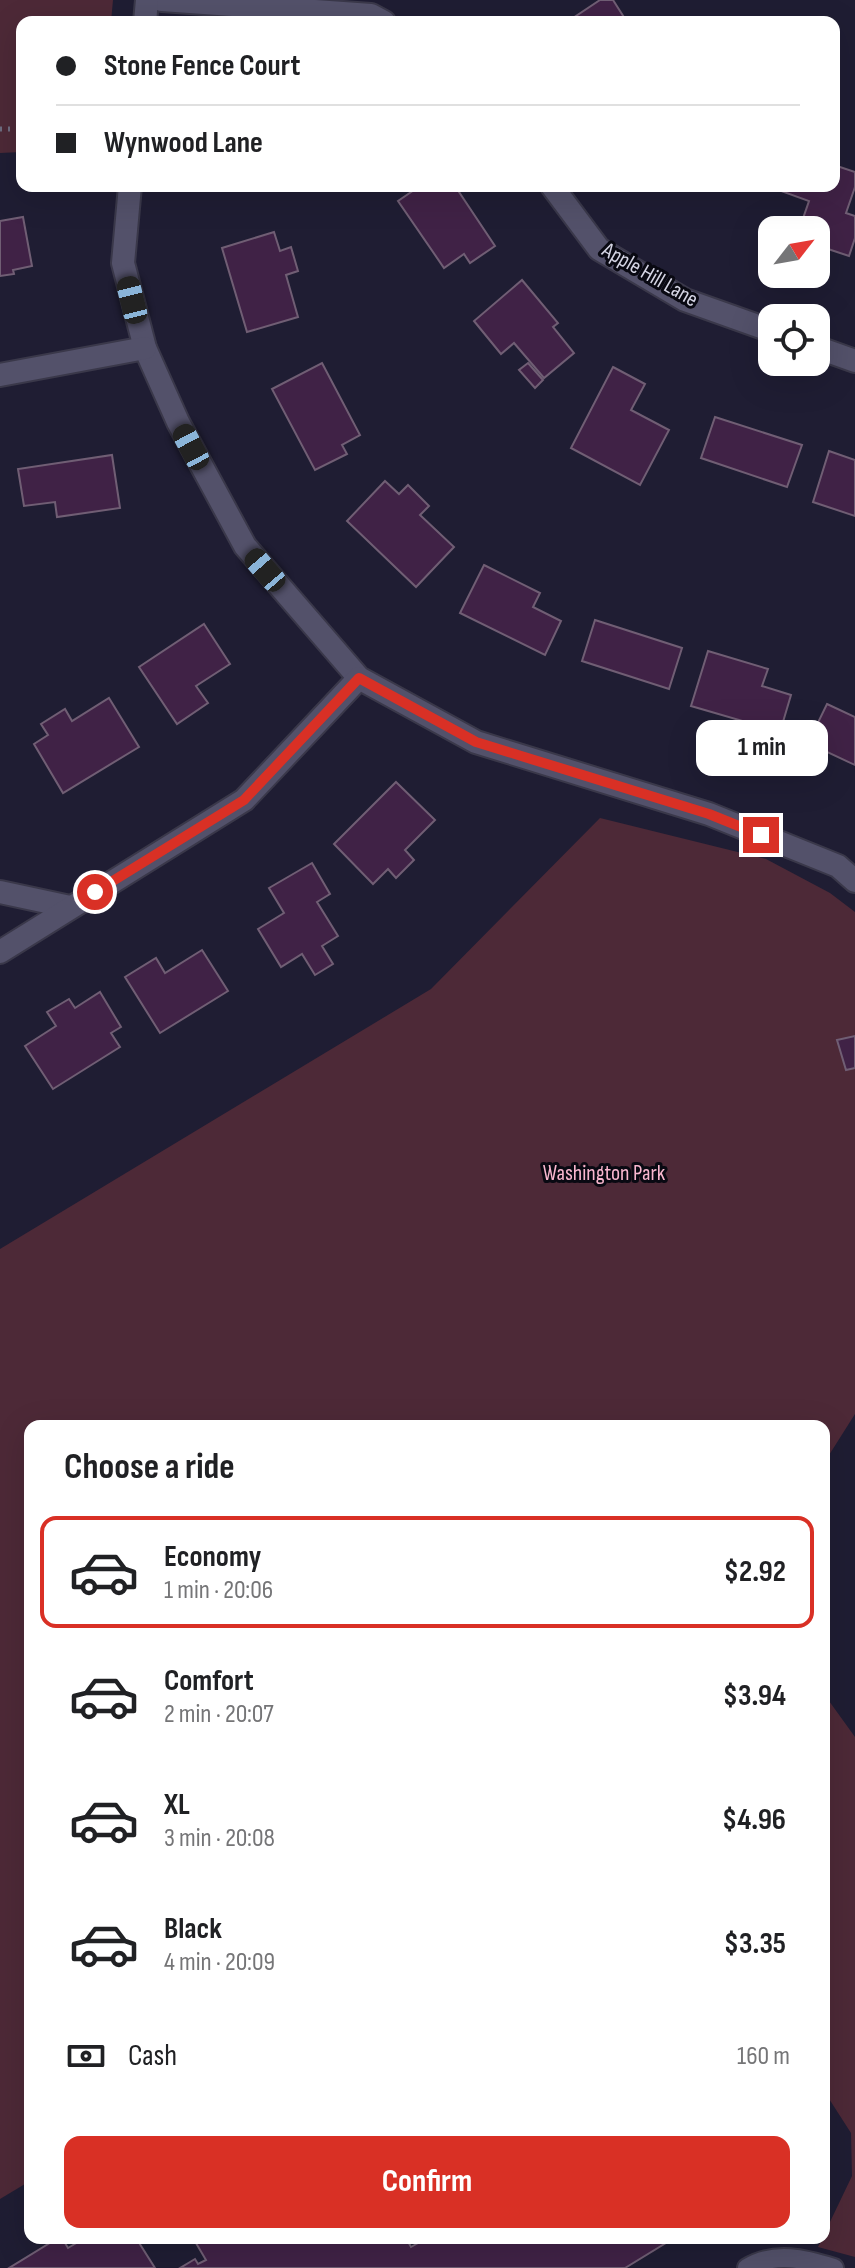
<!DOCTYPE html>
<html lang="en">
<head>
<meta charset="utf-8">
<style>
  body { margin:0; font-family:"Sofia Sans Condensed",sans-serif; background:#f2f2f2; color:#202124; height:100vh; display:flex; flex-direction:column; font-size:30px; white-space:nowrap }
  * { box-sizing:border-box; margin:0 }
  p { font-size:26px; color:#757577 }
  .icon { flex:none; width:44px; height:44px; fill:none; stroke:currentColor; stroke-width:2; stroke-linecap:round; stroke-linejoin:round }
  .map { position:relative; flex:1; overflow:hidden }
  .details { position:absolute; left:24px; top:1420px; width:806px; height:824px; display:flex; flex-direction:column; background:#fff; border-radius:16px; box-shadow:0 8px 32px #0002 }
  .details>* { flex:none }
  .hud { position:absolute; left:16px; top:16px; width:824px; height:176px; border-radius:16px; box-shadow:0 8px 32px #0002; display:grid; align-content:center; height:176px; padding:0 40px; background:#fff }
  .needle { width:52px; rotate:59deg }
  .buttons { position:absolute; left:758px; top:216px; display:grid; gap:16px }
  .buttons a { display:grid; place-items:center; width:72px; height:72px; border-radius:16px; background:#fff; box-shadow:0 8px 32px #0002; font-size:40px }
  .end { position:absolute; width:36px; height:36px; margin:-18px; border:10px solid #d93025; background:#fff; box-shadow:0 0 0 4px #fff }
  .from { border-radius:50% }
  .bubble { position:absolute; height:56px; border-radius:16px; background:#fff; box-shadow:0 8px 32px #0002; font-size:26px; font-weight:700; line-height:56px; text-align:center }
  .car { position:absolute; width:24px; height:48px; margin:-24px -12px; border-radius:10px; box-shadow:0 0 6px 2px #0007; background:linear-gradient(#222 24%,#8ab4d8 0 40%,#222 0 76%,#8ab4d8 0 86%,#222 0) }
  .hud b { display:flex; align-items:center; gap:28px; height:76px; font-size:30px }
  .hud b+b { border-top:2px solid #e0e0e0 }
  .hud i { width:20px; height:20px; background:#202124 }
  ul { padding:0; list-style:none }
  li { display:flex; align-items:center; gap:24px; height:112px; margin:0 16px 12px; padding:0 24px; border:4px solid transparent; border-radius:16px }
  li div { flex:1 }
  li b { display:block; font-size:30px }
  li em { font-style:normal; font-weight:700 }
  li.selected { border-color:#d93025 }
  li>.icon { width:72px; height:72px; stroke-width:1.5 }
  h2 { padding:0 40px; font-size:36px; line-height:96px }
  .pay { display:flex; align-items:center; gap:20px; height:88px; padding:0 40px; font-size:30px }
  .pay p { margin-inline-start:auto }
  .primary-button { display:flex; gap:16px; margin-top:auto; padding:16px 40px }
  .primary-button a { flex:1; height:92px; border-radius:16px; background:#d93025; color:#fff; font-size:32px; font-weight:700; line-height:92px; text-align:center }
  .map>svg:first-child { display:block }
  .green { fill:#4d2937 }
  .building { fill:#402246; stroke:#705e74; stroke-width:2 }
  .lines { fill:none; stroke-linecap:round; stroke-linejoin:round }
  .service-casing { stroke:#3a384a; stroke-width:22 }
  .minor-casing { stroke:#3a384a; stroke-width:26 }
  .path { stroke:#6e6d80; stroke-width:5; stroke-dasharray:2 6; stroke-linecap:butt }
  .service { stroke:#53516a; stroke-width:18 }
  .minor { stroke:#53516a; stroke-width:22 }
  .route { stroke:#d93025; stroke-width:10 }
  .labels { text-anchor:middle; dominant-baseline:central; stroke-width:6; stroke-linejoin:round; paint-order:stroke }
  .street-label { font-size:22px; fill:#d4d4e3; stroke:#090912 }
  .park-label { font-size:22px; fill:#f9b7cf; stroke:#090912 }
</style>
</head>
<body>
<div class="map">
<svg width="855" height="2268" viewBox="0 0 855 2268">
  <rect width="100%" height="100%" fill="#1f1d33"/>
  <!-- green -->
  <g class="green">
    <path d="M0 0H113L111 22H22V152L0 153Z"/>
    <path d="M600 818 766 859 830 893 855 912V1414L824 1463V1426H30V2181L0 2199V1249L431 989Z"/>
    <path d="M824 1694 855 1737V2257L818 2247 852 2176 851 2133 824 2091Z"/>
  </g>
  <!-- building -->
  <g class="building">
    <path d="M600 0H613L627 22H576L573 18Z"/>
    <path d="M834 165 855 172V187L846 213 855 216V238L849 256 816 245V230H799L809 201 781 191 783 186H834Z"/>
    <path d="M420 186H455L495 246 470 263 464 254 444 268 398 201Z"/>
    <path d="M23 217 32 266 13 270 14 274 0 276V221Z"/>
    <path d="M274 232 280 251 291 247 298 271 286 275 298 317 247 332 222 248Z"/>
    <path d="M522 280 558 323 553 327 574 353 544 378 514 343 501 354 474 321Z"/>
    <path d="M322 363 360 435 342 445 347 454 315 470 272 389Z"/>
    <path d="M528 363 543 380 535 388 519 370Z"/>
    <path d="M613 367 645 384 631 410 669 430 640 485 571 448Z"/>
    <path d="M715 417 802 445 787 487 701 458Z"/>
    <path d="M829 451 855 460V516L813 502Z"/>
    <path d="M112 455 120 508 57 517 55 502 24 506 18 469Z"/>
    <path d="M385 481 399 494 408 485 429 506 420 515 454 547 416 587 347 521Z"/>
    <path d="M484 565 540 593 533 607 561 621 545 655 460 613Z"/>
    <path d="M595 620 682 648 669 689 582 661Z"/>
    <path d="M204 624 230 664 196 686 208 703 177 724 139 667Z"/>
    <path d="M708 651 768 669 762 686 791 695 780 732 691 706Z"/>
    <path d="M109 698 139 747 63 793 34 744 48 735 41 724 65 709 72 721Z"/>
    <path d="M827 704 855 717V765L808 743Z"/>
    <path d="M396 782 435 820 405 850 414 860 396 878 388 869 373 884 334 844Z"/>
    <path d="M312 863 330 894 317 902 338 936 322 946 333 964 315 975 302 954 281 967 258 929 284 913 269 888Z"/>
    <path d="M202 950 228 991 160 1033 125 977 156 958 165 973Z"/>
    <path d="M100 992 121 1027 111 1033 120 1047 53 1089 25 1046 56 1026 47 1012 69 999 75 1008Z"/>
    <path d="M855 1036V1068L846 1070 837 1040Z"/>
    <path d="M58 2238H62L68 2248 85 2238H136L155 2268H9Z"/>
    <path d="M193 2238H406L411 2247 427 2238H674L625 2268H180L195 2259 198 2264 206 2260Z"/>
  </g>
  <g class="lines">
    <defs>
      <path id="service" d="M747 2268C775 2251 805 2259 834 2268"/>
      <g id="minor">
        <path d="M162 0 371 15 384 22"/>
        <path d="M145 22 147 0"/>
        <path d="M130 186 123 263 145 348 178 422 245 546 359 678 476 742 709 814 838 866 855 881"/>
        <path d="M552 186 599 249 685 300 772 331"/>
        <path d="M816 347 855 361"/>
        <path d="M0 375 145 348"/>
        <path d="M0 892 70 907"/>
        <path d="M0 952 244 800 359 678"/>
      </g>
    </defs>
    <!-- service casing -->
    <use href="#service" class="service-casing"/>
    <!-- minor casing -->
    <use href="#minor" class="minor-casing"/>
    <!-- path -->
    <path class="path" d="M0 129H22"/>
    <!-- service -->
    <use href="#service" class="service"/>
    <!-- minor -->
    <use href="#minor" class="minor"/>
  </g>
  <g class="lines">
    <!-- route -->
    <path class="route" d="M95 892 244 800 359 678 476 742 709 814 761 835"/>
  </g>
  <g class="labels">
    <!-- street labels -->
    <g class="street-label">
      <text transform="translate(650 275) rotate(30)">Apple Hill Lane</text>
    </g>
    <!-- park labels -->
    <g class="park-label">
      <text x="604" y="1173">Washington Park</text>
    </g>
  </g>
</svg>
<div class="buttons">
<a><svg class="needle" viewBox="-14 -14 28 28"><path d="M0-13l5 13h-10z" fill="#e53935"/><path d="M0 13l5-13h-10z" fill="#757577"/></svg></a>
<a><svg class="icon" aria-label="locate" viewBox="0 0 24 24"><circle cx="12" cy="12" r="6"/><path d="M12 2v4M12 18v4M2 12h4M18 12h4"/></svg></a>
</div>
<i class="end from" style="left:95px;top:892px"></i>
<i class="end" style="left:761px;top:835px"></i>
<div class="bubble" style="left:696px;top:720px;width:132px">1 min</div>
<i class="car" style="left:132px;top:300px;rotate:346deg"></i>
<i class="car" style="left:191px;top:447px;rotate:332deg"></i>
<i class="car" style="left:265px;top:570px;rotate:319deg"></i>
<div class="hud">
<b><i class="from"></i>Stone Fence Court</b>
<b><i></i>Wynwood Lane</b>
</div>
<section class="details">
<h2>Choose a ride</h2>
<ul>
<li class="selected"><svg class="icon" aria-label="car" viewBox="0 0 24 24"><path d="M5 17H2v-5l4-1 3-4h7l3 4 3 1v5h-3M9 17h6M6 11h13"/><circle cx="7" cy="17" r="2"/><circle cx="17" cy="17" r="2"/></svg><div><b>Economy</b><p>1 min · 20:06</p></div><em>$2.92</em></li>
<li><svg class="icon" aria-label="car" viewBox="0 0 24 24"><path d="M5 17H2v-5l4-1 3-4h7l3 4 3 1v5h-3M9 17h6M6 11h13"/><circle cx="7" cy="17" r="2"/><circle cx="17" cy="17" r="2"/></svg><div><b>Comfort</b><p>2 min · 20:07</p></div><em>$3.94</em></li>
<li><svg class="icon" aria-label="car" viewBox="0 0 24 24"><path d="M5 17H2v-5l4-1 3-4h7l3 4 3 1v5h-3M9 17h6M6 11h13"/><circle cx="7" cy="17" r="2"/><circle cx="17" cy="17" r="2"/></svg><div><b>XL</b><p>3 min · 20:08</p></div><em>$4.96</em></li>
<li><svg class="icon" aria-label="car" viewBox="0 0 24 24"><path d="M5 17H2v-5l4-1 3-4h7l3 4 3 1v5h-3M9 17h6M6 11h13"/><circle cx="7" cy="17" r="2"/><circle cx="17" cy="17" r="2"/></svg><div><b>Black</b><p>4 min · 20:09</p></div><em>$3.35</em></li>
</ul>
<div class="pay"><svg class="icon" aria-label="cash" viewBox="0 0 24 24"><path d="M3 7h18v10H3z"/><circle cx="12" cy="12" r="2"/></svg>Cash<p>160 m</p></div>
<div class="primary-button"><a>Confirm</a></div>
</section>
</div>
</body>
</html>
